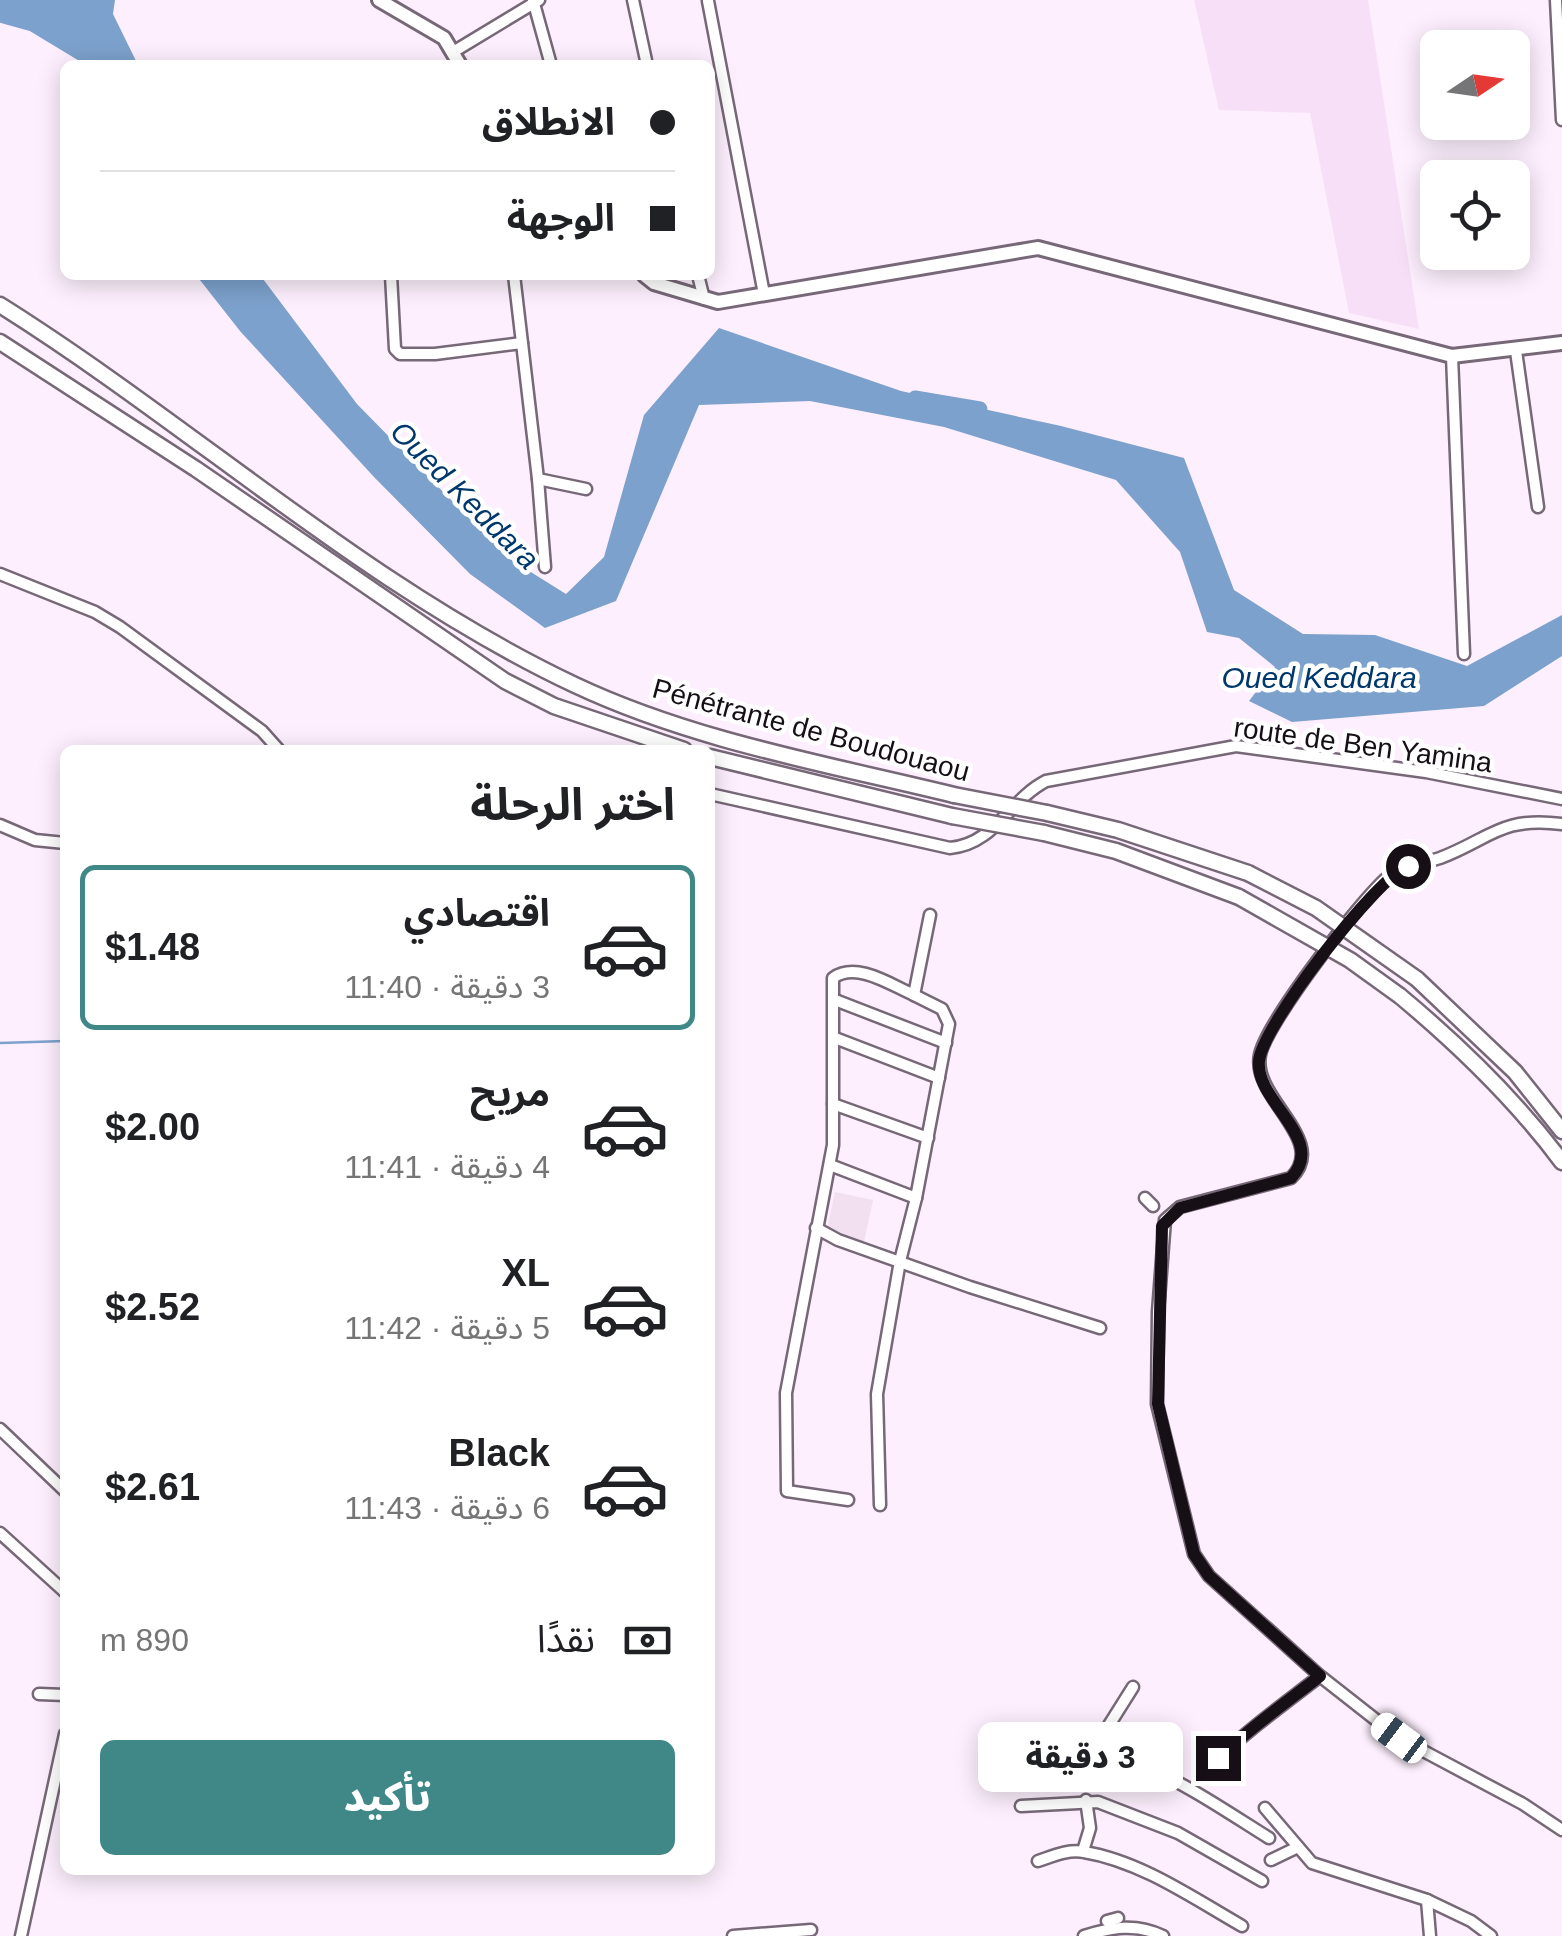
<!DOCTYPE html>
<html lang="ar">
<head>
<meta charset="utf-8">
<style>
  body { margin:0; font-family:Helvetica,"Noto Sans Arabic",sans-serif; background:#f2f2f2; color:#202124; direction:rtl; height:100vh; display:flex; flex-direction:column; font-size:38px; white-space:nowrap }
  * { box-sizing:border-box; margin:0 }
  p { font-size:32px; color:#757577 }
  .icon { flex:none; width:55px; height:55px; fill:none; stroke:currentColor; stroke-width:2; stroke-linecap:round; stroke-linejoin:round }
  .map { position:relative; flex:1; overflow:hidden; direction:ltr }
  .details { position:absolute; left:60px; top:745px; width:655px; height:1130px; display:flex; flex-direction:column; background:#fff; border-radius:15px; box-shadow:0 5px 25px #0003; direction:rtl }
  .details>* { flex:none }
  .top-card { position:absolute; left:60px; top:60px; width:655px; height:220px; border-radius:15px; box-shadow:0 5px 25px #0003; direction:rtl; display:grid; align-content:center; height:220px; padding:0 40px; background:#fff }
  .needle { width:65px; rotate:77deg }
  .fabs { position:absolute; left:1420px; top:30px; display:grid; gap:20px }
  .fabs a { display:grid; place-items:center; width:110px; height:110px; border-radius:15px; background:#fff; box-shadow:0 5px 25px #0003; font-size:50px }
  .end { position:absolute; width:45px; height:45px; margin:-22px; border:12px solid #161016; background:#fff; box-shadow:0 0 0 5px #fff }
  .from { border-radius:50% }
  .bubble { position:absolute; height:70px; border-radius:15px; background:#fff; box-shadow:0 5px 25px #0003; font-size:32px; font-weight:800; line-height:70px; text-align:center; direction:rtl }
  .car { position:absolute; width:30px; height:60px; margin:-30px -15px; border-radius:12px; box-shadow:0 0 8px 2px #0007; background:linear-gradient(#fff 24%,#345 0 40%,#fff 0 76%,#345 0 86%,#fff 0) }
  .top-card b { display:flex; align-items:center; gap:35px; height:95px; font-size:38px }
  .top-card b+b { border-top:2px solid #e0e0e0 }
  .top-card i { width:25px; height:25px; background:#202124 }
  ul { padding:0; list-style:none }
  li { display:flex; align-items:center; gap:30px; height:165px; margin:0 20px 15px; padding:0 20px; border:5px solid transparent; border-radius:15px }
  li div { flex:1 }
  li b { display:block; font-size:38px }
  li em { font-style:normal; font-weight:800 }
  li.active { border-color:#408888 }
  li>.icon { width:90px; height:90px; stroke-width:1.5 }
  h2 { padding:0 40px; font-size:45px; line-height:120px }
  .pay { display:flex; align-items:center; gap:25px; height:110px; padding:0 40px; font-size:38px }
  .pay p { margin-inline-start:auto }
  .button { display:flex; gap:20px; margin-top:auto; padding:20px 40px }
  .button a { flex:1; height:115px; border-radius:15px; background:#408888; color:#fff; font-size:40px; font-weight:800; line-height:115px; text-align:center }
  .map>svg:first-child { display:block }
  .built { fill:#f7e0f7 }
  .education { fill:#f2e0f1 }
  .water { fill:#7ca1cc }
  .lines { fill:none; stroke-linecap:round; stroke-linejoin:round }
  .stream { stroke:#7ca1cc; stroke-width:2.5 }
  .river { stroke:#7ca1cc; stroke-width:15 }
  .minor-casing { stroke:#776877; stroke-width:15 }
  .major-casing { stroke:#776877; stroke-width:18 }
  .highway-casing { stroke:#776877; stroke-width:19 }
  .minor { stroke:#fff; stroke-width:10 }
  .major { stroke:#fff; stroke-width:12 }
  .highway { stroke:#fff; stroke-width:14 }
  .highway-bridge-casing { stroke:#776877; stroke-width:19; stroke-linecap:butt }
  .highway-bridge { stroke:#fff; stroke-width:14 }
  .route { stroke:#161016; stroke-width:12 }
  .labels { text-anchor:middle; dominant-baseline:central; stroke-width:9; stroke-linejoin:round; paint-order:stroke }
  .street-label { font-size:28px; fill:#161016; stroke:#fff }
  .water-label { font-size:30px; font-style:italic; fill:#00386d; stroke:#fff }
</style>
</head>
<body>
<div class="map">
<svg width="1562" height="1936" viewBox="0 0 1562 1936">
  <rect width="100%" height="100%" fill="#fdeffd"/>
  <!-- built -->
  <path class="built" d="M1194 0H1368L1419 329 1349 313 1310 113 1219 110Z"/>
  <!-- education -->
  <path class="education" d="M835 1192 873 1200 863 1247 825 1239Z"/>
  <!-- water -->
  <g class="water">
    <path d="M0 0H115L113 14 138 65H86L0 13Z"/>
    <path d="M196 275H260L357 404 507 557 566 594 604 557 644 415 719 328 901 391 1061 426 1184 458 1234 590 1303 634 1375 635 1467 666 1562 615V656L1484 706 1292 722 1249 701 1275 667 1239 638 1207 632 1180 552 1116 480 944 427 810 401 699 405 616 601 545 628 470 574 374 477 240 331Z"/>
  </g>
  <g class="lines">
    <!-- stream -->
    <path class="stream" d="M0 1043 65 1041"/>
    <!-- river -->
    <g class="river">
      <path d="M0 15 29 23"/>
      <path d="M915 398 980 409"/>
    </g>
    <defs>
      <g id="minor">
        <path d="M533 0 551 65"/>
        <path d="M633 0 647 65"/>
        <path d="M1556 0 1562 120"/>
        <path d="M708 1 764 294"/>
        <path d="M453 52 539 0"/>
        <path d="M391 275 395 349 400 354H435L522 343"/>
        <path d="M514 275 538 479 586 489"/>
        <path d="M698 275 704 299"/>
        <path d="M1516 351 1538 507"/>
        <path d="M1452 356 1464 654"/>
        <path d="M538 479 545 567"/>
        <path d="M0 574 95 612 120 627 262 731 279 750"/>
        <path d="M710 794 950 848C995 844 1009 800 1046 781L1236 746 1426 772 1562 799"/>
        <path d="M1562 824C1501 816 1490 839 1440 858 1423 864 1404 864 1389 876 1362 898 1266 1023 1260 1055 1251 1098 1330 1140 1291 1178L1180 1207 1165 1220 1158 1312 1157 1404 1194 1554 1209 1576 1320 1676 1399 1738 1523 1804 1562 1830"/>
        <path d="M0 825 35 840 65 843"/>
        <path d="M835 1000 946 1043"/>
        <path d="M835 1038 939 1078"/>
        <path d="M833 1104 928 1138"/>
        <path d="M830 1165 916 1198 949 1024 942 1009 914 995"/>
        <path d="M1145 1198 1153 1206"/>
        <path d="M816 1228 838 1240 970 1287 1100 1328"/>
        <path d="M0 1429 65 1491"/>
        <path d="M848 1500 787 1491 786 1393 833 1145V978C857 961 891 985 914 995L930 915"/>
        <path d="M880 1505 877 1394 900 1261 916 1198"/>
        <path d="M0 1533 65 1592"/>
        <path d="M39 1694 65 1695"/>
        <path d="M1033 1748C1110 1729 1206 1799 1269 1838"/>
        <path d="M1094 1749 1133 1687"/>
        <path d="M1218 1759C1250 1728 1284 1704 1320 1676"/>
        <path d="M1021 1806 1098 1802 1178 1833 1262 1881"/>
        <path d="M1265 1808 1312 1863 1427 1900 1430 1936"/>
        <path d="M1083 1851 1090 1828 1086 1800"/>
        <path d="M1271 1860 1298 1847"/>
        <path d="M1038 1861C1053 1856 1068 1849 1084 1852 1140 1861 1193 1898 1242 1926"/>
        <path d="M1427 1900 1471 1921 1491 1936"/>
        <path d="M1107 1921 1118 1918"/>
        <path d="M21 1936 65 1734"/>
        <path d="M733 1936 811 1930"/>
        <path d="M1084 1936C1112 1927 1136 1923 1163 1936"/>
      </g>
      <g id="major">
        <path d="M379 0 444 38 460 65"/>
        <path d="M644 275 654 283 718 302 1038 248 1452 356 1562 343"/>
      </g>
      <g id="highway">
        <path d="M0 305C194 427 367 587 575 685 694 741 827 764 954 795"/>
        <path d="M0 342 196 469 505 681 554 706 684 750"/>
        <path d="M710 757 952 816"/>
        <path d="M1047 813 1118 830 1248 873"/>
        <path d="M1044 833 1116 851 1239 897"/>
        <path d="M1417 979 1515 1072 1562 1131"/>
        <path d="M1400 996C1460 1046 1515 1099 1562 1162"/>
      </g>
    </defs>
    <!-- minor casing -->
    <use href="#minor" class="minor-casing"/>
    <!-- major casing -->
    <use href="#major" class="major-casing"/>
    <!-- highway casing -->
    <use href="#highway" class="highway-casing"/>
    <!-- minor -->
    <use href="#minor" class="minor"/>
    <!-- major -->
    <use href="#major" class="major"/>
    <!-- highway -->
    <use href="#highway" class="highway"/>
    <defs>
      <g id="highway-bridge">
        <path d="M954 795 1047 813"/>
        <path d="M952 816 1044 833"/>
        <path d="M1248 873 1316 908 1417 979"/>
        <path d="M1239 897 1350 960 1400 996"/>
      </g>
    </defs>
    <!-- highway-bridge casing -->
    <use href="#highway-bridge" class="highway-bridge-casing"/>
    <!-- highway-bridge -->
    <use href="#highway-bridge" class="highway-bridge"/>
  </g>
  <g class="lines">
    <!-- route -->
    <path class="route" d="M1218 1758C1250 1728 1284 1704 1320 1676L1209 1576 1194 1554 1158 1404 1162 1226 1180 1208 1291 1178C1328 1139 1255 1102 1259 1061 1262 1026 1376 878 1408 866"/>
  </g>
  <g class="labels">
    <!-- street labels -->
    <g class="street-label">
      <text transform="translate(811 730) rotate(15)">Pénétrante de Boudouaou</text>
      <text transform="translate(1363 745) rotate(8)">route de Ben Yamina</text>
    </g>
    <!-- water labels -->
    <g class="water-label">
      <text transform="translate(465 495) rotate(45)">Oued Keddara</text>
      <text x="1319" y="677">Oued Keddara</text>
    </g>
  </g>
</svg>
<div class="fabs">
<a><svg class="needle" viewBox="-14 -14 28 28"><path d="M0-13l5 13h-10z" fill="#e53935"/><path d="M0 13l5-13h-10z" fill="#757577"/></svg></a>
<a><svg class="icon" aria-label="locate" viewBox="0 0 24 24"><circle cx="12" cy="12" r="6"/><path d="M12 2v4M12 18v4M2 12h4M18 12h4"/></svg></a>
</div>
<i class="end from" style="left:1408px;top:866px"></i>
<i class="end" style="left:1218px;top:1758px"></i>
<div class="bubble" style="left:978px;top:1722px;width:205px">3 دقيقة</div>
<i class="car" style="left:1399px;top:1738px;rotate:307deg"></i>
<div class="top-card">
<b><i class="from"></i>الانطلاق</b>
<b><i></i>الوجهة</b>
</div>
<section class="details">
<h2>اختر الرحلة</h2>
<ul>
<li class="active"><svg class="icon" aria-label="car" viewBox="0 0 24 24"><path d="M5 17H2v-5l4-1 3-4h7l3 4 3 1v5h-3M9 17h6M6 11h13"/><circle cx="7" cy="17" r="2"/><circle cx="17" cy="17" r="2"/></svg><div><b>اقتصادي</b><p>3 دقيقة · 11:40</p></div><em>$1.48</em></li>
<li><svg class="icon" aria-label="car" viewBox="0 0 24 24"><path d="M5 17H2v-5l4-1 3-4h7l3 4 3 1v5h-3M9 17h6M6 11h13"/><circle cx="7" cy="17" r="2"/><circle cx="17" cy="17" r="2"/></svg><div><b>مريح</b><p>4 دقيقة · 11:41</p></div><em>$2.00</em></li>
<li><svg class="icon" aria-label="car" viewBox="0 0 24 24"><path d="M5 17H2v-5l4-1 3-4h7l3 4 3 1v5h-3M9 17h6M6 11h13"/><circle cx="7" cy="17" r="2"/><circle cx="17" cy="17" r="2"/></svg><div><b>XL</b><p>5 دقيقة · 11:42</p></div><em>$2.52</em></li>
<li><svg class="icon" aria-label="car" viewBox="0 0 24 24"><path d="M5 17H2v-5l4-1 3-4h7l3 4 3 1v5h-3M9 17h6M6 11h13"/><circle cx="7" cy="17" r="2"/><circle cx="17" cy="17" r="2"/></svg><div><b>Black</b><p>6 دقيقة · 11:43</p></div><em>$2.61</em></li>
</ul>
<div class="pay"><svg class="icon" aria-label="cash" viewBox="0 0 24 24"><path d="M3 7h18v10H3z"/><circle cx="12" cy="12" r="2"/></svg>نقدًا<p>890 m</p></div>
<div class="button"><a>تأكيد</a></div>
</section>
</div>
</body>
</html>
